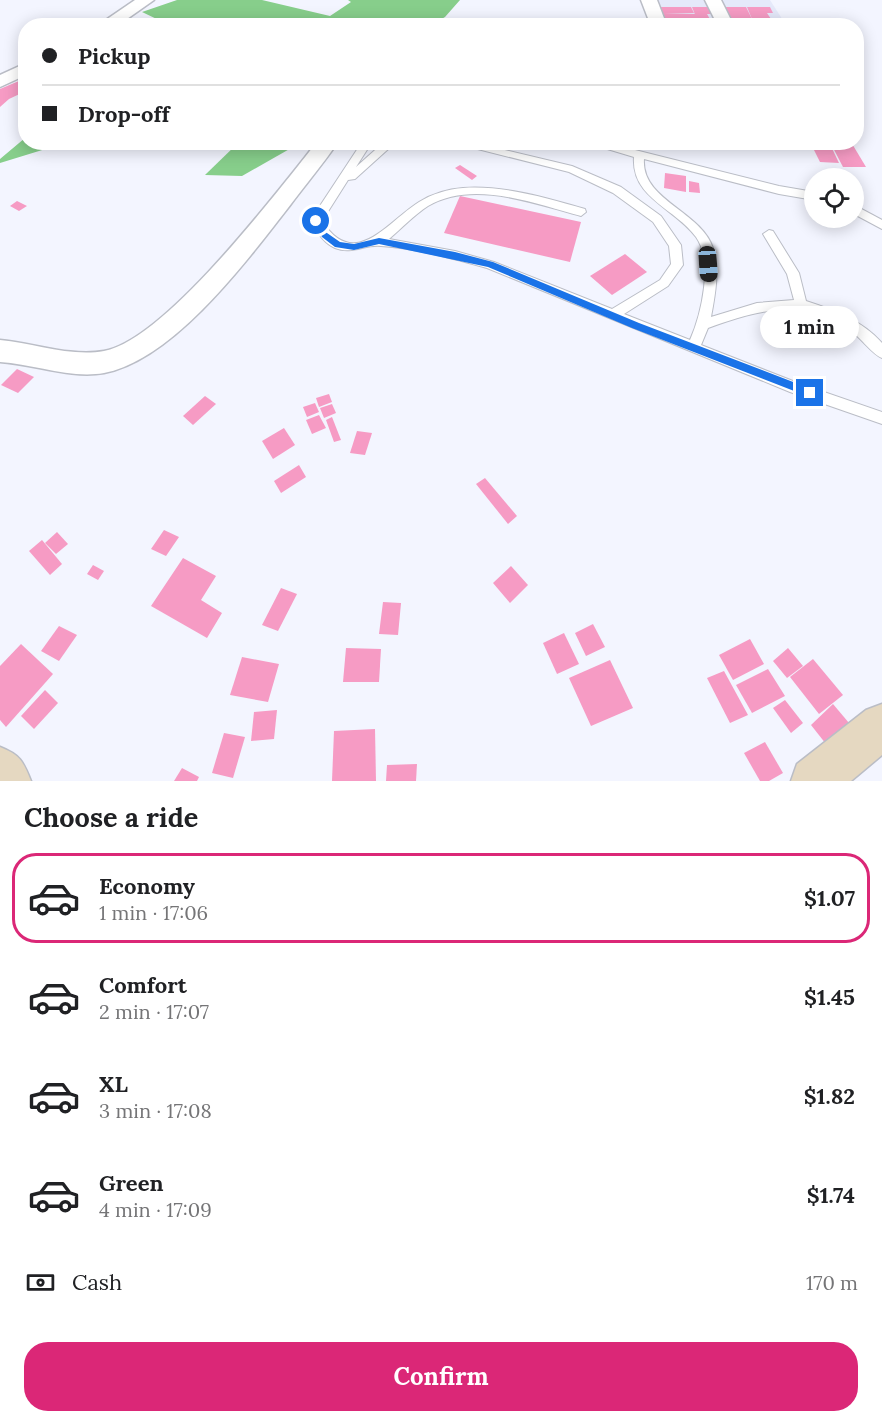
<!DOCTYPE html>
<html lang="en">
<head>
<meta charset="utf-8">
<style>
  body { margin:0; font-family:Lora,serif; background:#f2f2f2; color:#202124; height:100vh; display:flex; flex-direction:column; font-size:22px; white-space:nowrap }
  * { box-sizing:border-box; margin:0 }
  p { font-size:20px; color:#757577 }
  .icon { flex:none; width:33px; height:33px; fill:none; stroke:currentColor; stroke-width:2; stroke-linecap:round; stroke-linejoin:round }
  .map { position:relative; height:781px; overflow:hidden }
  .sheet { display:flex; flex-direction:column; background:#fff; flex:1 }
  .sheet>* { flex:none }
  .top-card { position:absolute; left:18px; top:18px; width:846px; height:132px; border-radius:24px; box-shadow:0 3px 15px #0003; display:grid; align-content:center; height:132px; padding:0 24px; background:#fff }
  .fabs { position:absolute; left:804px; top:168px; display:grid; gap:12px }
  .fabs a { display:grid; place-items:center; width:60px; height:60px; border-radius:50%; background:#fff; box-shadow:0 3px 15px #0003; font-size:30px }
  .end { position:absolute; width:27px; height:27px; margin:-14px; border:8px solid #1a73e8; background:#fff; box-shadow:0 0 0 3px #fff }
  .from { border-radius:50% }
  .bubble { position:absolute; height:42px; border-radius:21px; background:#fff; box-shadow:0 3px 15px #0003; font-size:20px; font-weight:800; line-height:42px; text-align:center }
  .car { position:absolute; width:18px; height:36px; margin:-18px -9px; border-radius:8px; box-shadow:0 0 4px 2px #0007; background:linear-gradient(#222 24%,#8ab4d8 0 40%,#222 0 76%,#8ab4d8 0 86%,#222 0) }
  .top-card b { display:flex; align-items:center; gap:21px; height:57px; font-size:22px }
  .top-card b+b { border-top:2px solid #e0e0e0 }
  .top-card i { width:15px; height:15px; background:#202124 }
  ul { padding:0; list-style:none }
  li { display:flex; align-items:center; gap:18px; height:90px; margin:0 12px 9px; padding:0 12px; border:3px solid transparent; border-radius:24px }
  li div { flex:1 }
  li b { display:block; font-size:22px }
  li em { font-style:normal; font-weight:800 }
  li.current { border-color:#db2777 }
  li>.icon { width:54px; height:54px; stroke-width:1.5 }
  h2 { padding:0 24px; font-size:27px; line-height:72px }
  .pay { display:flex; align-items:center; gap:15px; height:66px; padding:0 24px; font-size:22px }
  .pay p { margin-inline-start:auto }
  .button { display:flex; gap:12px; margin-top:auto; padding:12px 24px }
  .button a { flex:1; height:69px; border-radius:24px; background:#db2777; color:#fff; font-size:24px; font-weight:800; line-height:69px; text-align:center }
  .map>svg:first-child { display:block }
  .built { fill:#e5e9fa }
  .forest { fill:#87ce8b }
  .building { fill:#f69bc4 }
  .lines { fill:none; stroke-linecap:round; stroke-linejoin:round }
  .lane-casing { stroke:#babdc6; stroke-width:2 }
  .street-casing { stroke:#babdc6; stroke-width:3 }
  .secondary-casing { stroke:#babdc6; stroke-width:3 }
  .lane { fill:#fff; fill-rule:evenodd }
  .street { fill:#fff; fill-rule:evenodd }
  .secondary { fill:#e5d8c1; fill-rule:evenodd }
  .route { fill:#1a73e8 }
</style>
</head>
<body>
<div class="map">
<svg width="882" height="781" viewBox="0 0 882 781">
  <rect width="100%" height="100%" fill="#f3f5ff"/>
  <!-- built -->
  <path class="built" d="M645 0H770L786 25H655Z"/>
  <!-- forest -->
  <g class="forest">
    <path d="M177 0H262L330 16 351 2 348 0H460L445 17 429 26H160L163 22 142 12Z"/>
    <path d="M25 138 26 142 65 143 0 163V159Z"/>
    <path d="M239 142H300V143L242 176 205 175Z"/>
  </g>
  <!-- building -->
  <g class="building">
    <path d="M657 7H691L694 13 664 14H695L696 17 692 7H709L712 14H707L711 21 664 22Z"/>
    <path d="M723 7H746L752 19H730Z"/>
    <path d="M747 7H770L773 13H767L771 19H752Z"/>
    <path d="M26 78V91L9 99 0 107V89Z"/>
    <path d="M810 142H829L839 163 820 162Z"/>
    <path d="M830 142H851L866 167H843Z"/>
    <path d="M460 165 477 176 472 180 455 168Z"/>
    <path d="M665 173 686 176V192L664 188Z"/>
    <path d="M689 181 699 183 700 193 689 192Z"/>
    <path d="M460 196 581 222 570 262 444 233Z"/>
    <path d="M17 201 27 206 19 211 10 206Z"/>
    <path d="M625 254 647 272 612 295 590 276Z"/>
    <path d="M17 369 34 377 18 393 1 385Z"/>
    <path d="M329 394 332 402 319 407 316 398Z"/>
    <path d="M205 396 216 404 193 425 183 416Z"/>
    <path d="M315 403 319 412 307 417 303 407Z"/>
    <path d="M332 404 336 413 324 418 320 408Z"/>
    <path d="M319 415 326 428 312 434 306 420Z"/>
    <path d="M332 417 341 440 334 442 326 420Z"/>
    <path d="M284 428 295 445 273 459 262 441Z"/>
    <path d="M357 431 372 433 365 455 350 453Z"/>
    <path d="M299 465 306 477 281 493 274 481Z"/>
    <path d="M485 478 517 516 508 524 476 484Z"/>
    <path d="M164 530 179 537 166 556 151 549Z"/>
    <path d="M57 532 68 544 56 554 45 543Z"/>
    <path d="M42 540 62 564 50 575 29 551Z"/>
    <path d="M183 558 216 576 201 600 222 613 207 638 151 606Z"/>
    <path d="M93 565 104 571 98 580 87 574Z"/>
    <path d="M511 566 528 585 510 603 493 583Z"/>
    <path d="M281 588 297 594 278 631 262 625Z"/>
    <path d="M383 602 401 603 398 635 379 634Z"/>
    <path d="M593 624 605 647 586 656 575 633Z"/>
    <path d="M59 626 77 635 59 661 41 651Z"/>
    <path d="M564 633 579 664 557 674 543 643Z"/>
    <path d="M750 639 764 664 733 680 719 655Z"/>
    <path d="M21 644 53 674 6 727 0 720V666Z"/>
    <path d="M346 648 381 649 379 682H343Z"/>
    <path d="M788 648 803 666 787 678 773 661Z"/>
    <path d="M242 657 279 664 268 702 230 695Z"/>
    <path d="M813 659 843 695 819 714 790 677Z"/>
    <path d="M610 660 633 708 591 726 569 678Z"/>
    <path d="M768 669 785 696 752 713 736 685Z"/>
    <path d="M724 671 748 715 730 723 707 678Z"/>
    <path d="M45 690 58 703 34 729 21 716Z"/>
    <path d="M785 700 803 723 791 733 773 708Z"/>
    <path d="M833 704 849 723 826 744 811 725Z"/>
    <path d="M277 710 274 739 251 741 254 712Z"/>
    <path d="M375 729 376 781H332L334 731Z"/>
    <path d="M224 733 245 737 233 778 212 773Z"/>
    <path d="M765 742 783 773 769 781H760L744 753Z"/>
    <path d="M417 764 416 781H386L387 765Z"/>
    <path d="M182 768 199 777 197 781H174Z"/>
  </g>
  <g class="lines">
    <defs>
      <g id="lane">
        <path d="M362 142H372L356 167 384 142H396L355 179 348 180 322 221C355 272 387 222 419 202 432 194 448 189 463 188 503 185 546 198 585 209L586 212 581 216C535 204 473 179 428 206 414 215 402 228 389 239L455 251 494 262 612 309 660 280 671 264 669 246 653 222 613 193 569 172 450 142H471L572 166 621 187 661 216 681 245 683 265 668 286 624 314 690 340C701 315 714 262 696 237 675 208 631 198 634 157L584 142H603L779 186 814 192V200L779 194 644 159C641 200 701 211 713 248 720 269 715 296 711 317L757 303 794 300 787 274 763 234 769 230 773 231 799 273 806 301C834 310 863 321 882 343V358C873 355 861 338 851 331 800 298 761 309 708 328L701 345 798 383 882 412V424L790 392 487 268C454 259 415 248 381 246 365 244 352 255 335 248 323 243 317 231 310 221Z"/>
        <path d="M854 205 882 220V229L854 214Z"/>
      </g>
      <g id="street">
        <path d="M135 0H154L117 26H97Z"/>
        <path d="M641 0H657L667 26H651Z"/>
        <path d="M705 0H721L734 26H718Z"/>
        <path d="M26 63V75L0 87V75Z"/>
        <path d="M317 142H338C323 164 306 184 291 204 249 258 174 360 104 373 70 379 34 364 0 362V340C34 343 70 357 104 351 165 340 277 192 317 142Z"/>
      </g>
      <g id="secondary">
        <path d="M882 704V755L851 781H791L797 764 866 710Z"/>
        <path d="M0 747C20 755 23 761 31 781H0Z"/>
      </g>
    </defs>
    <!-- lane casing -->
    <use href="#lane" class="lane-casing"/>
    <!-- street casing -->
    <use href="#street" class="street-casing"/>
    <!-- secondary casing -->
    <use href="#secondary" class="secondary-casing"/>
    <!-- lane -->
    <use href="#lane" class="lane"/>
    <!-- street -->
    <use href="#street" class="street"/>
    <!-- secondary -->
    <use href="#secondary" class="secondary"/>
  </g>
  <!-- route -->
  <path class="route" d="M313 219H319L327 233 340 242 354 244 379 238 455 252 493 262 639 323 814 390 815 393 814 396H807L632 328 488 267 379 244 354 250 335 247 322 237 312 221Z"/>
</svg>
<div class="fabs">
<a><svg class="icon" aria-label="locate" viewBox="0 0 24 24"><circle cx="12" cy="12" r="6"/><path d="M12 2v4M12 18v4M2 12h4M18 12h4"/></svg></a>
</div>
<i class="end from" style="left:316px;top:221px"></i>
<i class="end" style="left:810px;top:393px"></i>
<div class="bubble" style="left:760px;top:306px;width:99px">1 min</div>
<i class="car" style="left:708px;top:264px;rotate:176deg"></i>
<div class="top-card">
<b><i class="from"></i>Pickup</b>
<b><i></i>Drop-off</b>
</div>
</div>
<section class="sheet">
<h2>Choose a ride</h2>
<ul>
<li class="current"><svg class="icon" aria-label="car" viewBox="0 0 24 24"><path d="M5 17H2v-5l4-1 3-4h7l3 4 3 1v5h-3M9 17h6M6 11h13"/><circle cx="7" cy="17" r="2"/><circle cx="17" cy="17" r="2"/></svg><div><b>Economy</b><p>1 min · 17:06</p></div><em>$1.07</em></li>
<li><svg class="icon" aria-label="car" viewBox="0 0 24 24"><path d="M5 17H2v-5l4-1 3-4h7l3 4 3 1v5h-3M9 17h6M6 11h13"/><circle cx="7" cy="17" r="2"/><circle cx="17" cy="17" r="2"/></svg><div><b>Comfort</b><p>2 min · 17:07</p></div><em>$1.45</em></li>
<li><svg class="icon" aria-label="car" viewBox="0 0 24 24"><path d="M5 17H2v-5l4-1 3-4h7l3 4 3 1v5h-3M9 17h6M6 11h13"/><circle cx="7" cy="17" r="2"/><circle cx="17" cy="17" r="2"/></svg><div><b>XL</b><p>3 min · 17:08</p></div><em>$1.82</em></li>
<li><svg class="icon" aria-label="car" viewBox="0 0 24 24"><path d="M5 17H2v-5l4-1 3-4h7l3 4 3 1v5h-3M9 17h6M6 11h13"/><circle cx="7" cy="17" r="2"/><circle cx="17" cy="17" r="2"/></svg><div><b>Green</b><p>4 min · 17:09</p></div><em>$1.74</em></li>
</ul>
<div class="pay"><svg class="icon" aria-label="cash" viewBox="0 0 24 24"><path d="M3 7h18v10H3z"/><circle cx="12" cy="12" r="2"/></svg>Cash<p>170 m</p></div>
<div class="button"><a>Confirm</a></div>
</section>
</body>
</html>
